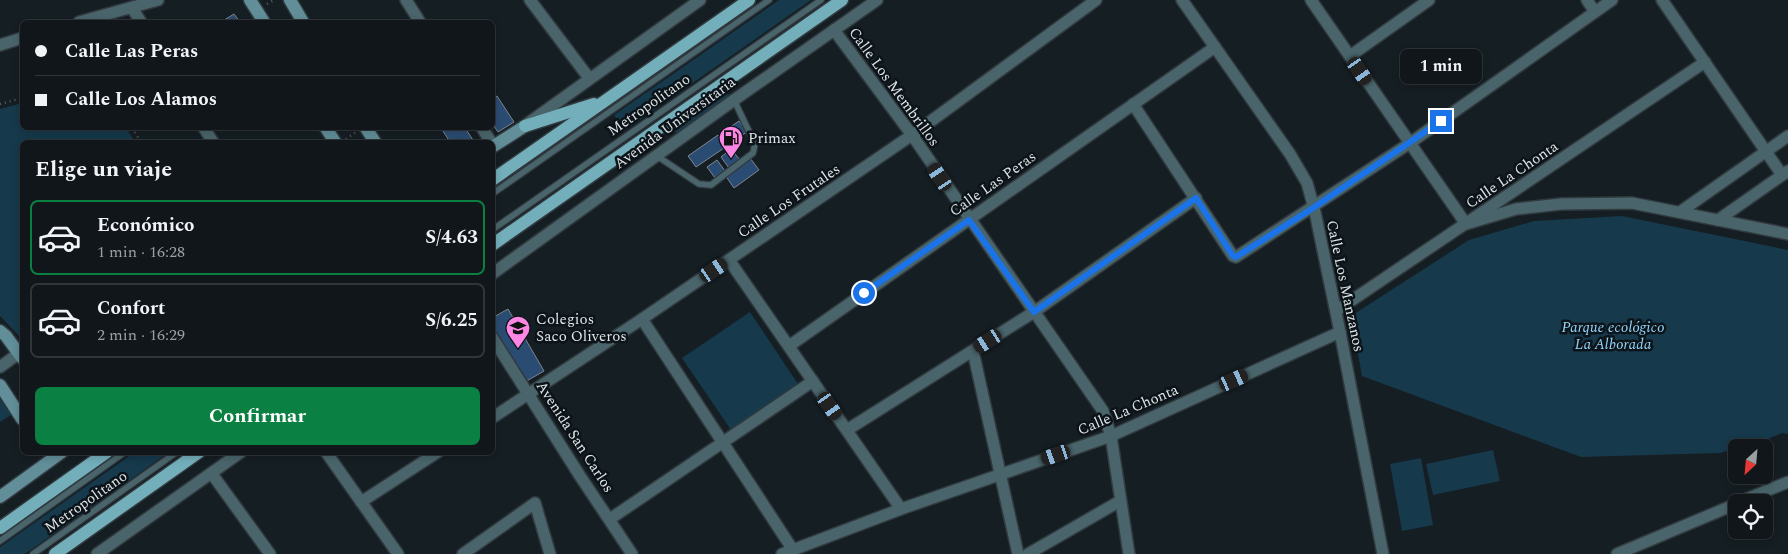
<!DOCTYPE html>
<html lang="es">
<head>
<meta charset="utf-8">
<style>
  body { margin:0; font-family:Spectral,serif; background:#191f23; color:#f1f3f6; height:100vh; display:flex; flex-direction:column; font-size:19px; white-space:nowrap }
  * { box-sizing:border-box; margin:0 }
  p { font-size:16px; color:#9c9fa2 }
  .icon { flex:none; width:28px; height:28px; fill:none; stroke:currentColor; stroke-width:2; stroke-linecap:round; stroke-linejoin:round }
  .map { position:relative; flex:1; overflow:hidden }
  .side { position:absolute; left:20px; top:140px; width:475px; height:315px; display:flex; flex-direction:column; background:#10161a; border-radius:8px; box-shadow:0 2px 8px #0003,0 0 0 1px #303539 }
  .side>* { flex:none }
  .guide { position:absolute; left:20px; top:20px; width:475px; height:110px; border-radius:8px; box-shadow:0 2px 8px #0003,0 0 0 1px #303539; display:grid; align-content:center; height:110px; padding:0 15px; background:#10161a }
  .needle { width:32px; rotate:206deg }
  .buttons { position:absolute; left:1728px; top:439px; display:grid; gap:10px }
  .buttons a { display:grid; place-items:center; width:45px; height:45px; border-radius:8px; background:#10161a; box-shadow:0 2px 8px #0003,0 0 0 1px #303539; font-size:25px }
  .end { position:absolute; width:22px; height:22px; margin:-11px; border:6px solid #1a73e8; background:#fff; box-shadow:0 0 0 2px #fff }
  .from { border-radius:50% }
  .bubble { position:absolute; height:35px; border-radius:8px; background:#10161a; box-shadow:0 2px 8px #0003,0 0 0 1px #303539; font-size:16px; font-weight:700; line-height:35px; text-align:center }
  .car { position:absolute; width:15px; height:30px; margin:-15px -8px; border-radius:6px; box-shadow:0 0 4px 1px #0007; background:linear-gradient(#222 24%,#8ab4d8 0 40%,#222 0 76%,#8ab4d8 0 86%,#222 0) }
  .guide b { display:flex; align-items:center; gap:18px; height:48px; font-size:19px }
  .guide b+b { border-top:1px solid #303539 }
  .guide i { width:12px; height:12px; background:#f1f3f6 }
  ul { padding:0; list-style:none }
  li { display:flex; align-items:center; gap:15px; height:75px; margin:0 10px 8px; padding:0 5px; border:2px solid #303539; border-radius:8px }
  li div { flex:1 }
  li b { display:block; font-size:19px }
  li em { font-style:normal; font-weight:700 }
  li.selected { border-color:#0b8043 }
  li>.icon { width:45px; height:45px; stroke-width:1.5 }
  h2 { padding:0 15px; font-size:22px; line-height:60px }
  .button { display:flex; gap:10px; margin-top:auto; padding:10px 15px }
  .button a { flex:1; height:58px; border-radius:8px; background:#0b8043; color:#fff; font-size:20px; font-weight:700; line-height:58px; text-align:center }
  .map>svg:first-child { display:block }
  .green { fill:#16394b }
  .building { fill:#2b4c72; stroke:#7e858e }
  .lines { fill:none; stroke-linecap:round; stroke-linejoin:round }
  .lane-casing { stroke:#313a3f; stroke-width:8 }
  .street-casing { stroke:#313a3f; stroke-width:14 }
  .secondary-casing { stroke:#313a3f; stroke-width:15 }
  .primary-casing { stroke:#313a3f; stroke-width:15 }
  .path { stroke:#586065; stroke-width:2.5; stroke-dasharray:1 4; stroke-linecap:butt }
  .lane { stroke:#49656b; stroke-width:5.5 }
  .street { stroke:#49656b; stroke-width:11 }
  .secondary { stroke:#618e98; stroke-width:12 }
  .primary { stroke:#73afbb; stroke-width:12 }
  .route { stroke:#1a73e8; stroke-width:6 }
  .labels { text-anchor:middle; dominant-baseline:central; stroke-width:5; stroke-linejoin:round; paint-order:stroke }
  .street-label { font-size:15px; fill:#dfe5e8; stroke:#0c1419 }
  .poi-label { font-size:15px; fill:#dfe5e8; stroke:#0c1419; text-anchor:start }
  .park-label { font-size:15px; font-style:italic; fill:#93d5fa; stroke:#0c1419 }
</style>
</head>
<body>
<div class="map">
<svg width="1788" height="554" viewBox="0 0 1788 554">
  <rect width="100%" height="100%" fill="#151e23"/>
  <!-- green -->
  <g class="green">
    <path d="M779 0H811L624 131 614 115Z"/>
    <path d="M729 83 728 102 683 134 665 129Z"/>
    <path d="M22 103V128H126L135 142H22V339L0 316V109Z"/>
    <path d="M1622 216 1788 250V434L1782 433 1759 443 1736 448V449L1719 453 1581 457 1362 376 1351 316 1469 240 1534 221Z"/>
    <path d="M750 312 798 384 731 430 682 358Z"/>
    <path d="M0 399 11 415 0 422Z"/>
    <path d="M1493 450 1500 481 1433 495 1426 464Z"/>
    <path d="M135 452 168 453 25 554H0V547Z"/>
    <path d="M1421 458 1433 525 1402 531 1390 464Z"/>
  </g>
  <!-- building -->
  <g class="building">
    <path d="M234 14 240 22H221Z"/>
    <path d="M497 96 514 122 498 132 492 123V99Z"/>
    <path d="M739 121 747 132 730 143 723 132Z"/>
    <path d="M441 128H465L473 140V142H450Z"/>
    <path d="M718 135 727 146 696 167 688 156Z"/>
    <path d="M731 149 740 160 729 168 721 157Z"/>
    <path d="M750 158 759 170 734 188 725 175Z"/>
    <path d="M717 160 725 171 715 178 707 167Z"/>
    <path d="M508 309 544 371 525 382 492 327V318Z"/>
  </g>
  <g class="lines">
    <defs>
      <g id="lane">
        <path d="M657 156 699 184 711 185 753 153 755 144 734 100"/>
        <path d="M492 194 769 0"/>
        <path d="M492 230 821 0"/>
        <path d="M0 541 125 452"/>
        <path d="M33 554 177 452"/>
      </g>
      <g id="street">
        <path d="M406 0 420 22"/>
        <path d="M530 0 589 78"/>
        <path d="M1182 0 1290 154 1307 183 1315 212 1340 332 1383 554"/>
        <path d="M1311 0 1466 224 1516 209 1561 204 1632 203 1788 234"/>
        <path d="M1587 0 1595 12"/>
        <path d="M1662 0 1782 175"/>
        <path d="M132 8 141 22"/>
        <path d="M79 22 158 0"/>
        <path d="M834 30 912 135 1103 411 1111 436 1129 554"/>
        <path d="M0 45 22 38"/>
        <path d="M1350 56 1429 0"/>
        <path d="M1133 104 1233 256 1236 257 1410 143 1612 0"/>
        <path d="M527 124 700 0"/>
        <path d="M204 128 213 142"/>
        <path d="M482 128 491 142"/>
        <path d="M1680 212 1788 136"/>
        <path d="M1718 220 1788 171"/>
        <path d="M729 260 901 509"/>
        <path d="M492 274 734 100 877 0"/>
        <path d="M1336 311 1705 62"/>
        <path d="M642 319 793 550"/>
        <path d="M492 337 580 476 632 554"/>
        <path d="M789 346 1215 47"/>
        <path d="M973 351 1018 554"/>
        <path d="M0 367 22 351"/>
        <path d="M492 418 642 319 912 135 1096 0"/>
        <path d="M847 430 1034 312 1196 198"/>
        <path d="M326 452 398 554"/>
        <path d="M212 474 270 554"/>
        <path d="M361 502 438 452"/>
        <path d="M1739 502 1788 482"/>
        <path d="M610 519 813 381"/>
        <path d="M97 554 241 452"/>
        <path d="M463 554 535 503 550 554"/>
        <path d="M782 554 901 509 1111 436 1340 332"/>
        <path d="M1028 554 1120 501"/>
        <path d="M1617 554 1736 504"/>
      </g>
      <g id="secondary">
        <path d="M250 0 264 22"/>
        <path d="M290 0 303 22"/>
        <path d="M326 128 335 142"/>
        <path d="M366 128 375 142"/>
        <path d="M492 147 525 126"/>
        <path d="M0 331 6 336 22 358"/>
        <path d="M0 385 22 419"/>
        <path d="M0 497 62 452"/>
      </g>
      <g id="primary">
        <path d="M525 126 594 104"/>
        <path d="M492 180 749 0"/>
        <path d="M492 245 842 0"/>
        <path d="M0 528 107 452"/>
        <path d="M55 554 199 452"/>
      </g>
    </defs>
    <!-- lane casing -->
    <use href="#lane" class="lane-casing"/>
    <!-- street casing -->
    <use href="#street" class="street-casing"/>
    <!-- secondary casing -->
    <use href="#secondary" class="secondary-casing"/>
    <!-- primary casing -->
    <use href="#primary" class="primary-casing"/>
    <!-- path -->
    <g class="path">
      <path d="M267 4 274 0"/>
      <path d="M0 104 22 98"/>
      <path d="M132 128 141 142"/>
      <path d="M346 139 356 132"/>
    </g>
    <!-- lane -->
    <use href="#lane" class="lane"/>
    <!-- street -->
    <use href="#street" class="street"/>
    <!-- secondary -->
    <use href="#secondary" class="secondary"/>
    <!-- primary -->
    <use href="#primary" class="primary"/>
  </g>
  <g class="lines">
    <!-- route -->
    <path class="route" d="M864 293 969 220 1034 312 1196 198 1233 256 1236 257 1313 208 1441 121"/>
  </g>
  <!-- icons -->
  <defs>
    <symbol id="fuel-pin" viewBox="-11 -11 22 30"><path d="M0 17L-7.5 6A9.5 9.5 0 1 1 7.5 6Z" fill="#fc86e3" stroke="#0c1419"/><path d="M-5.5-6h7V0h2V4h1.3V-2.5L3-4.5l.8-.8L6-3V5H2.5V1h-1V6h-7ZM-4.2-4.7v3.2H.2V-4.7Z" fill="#111"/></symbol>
    <symbol id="school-pin" viewBox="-11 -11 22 30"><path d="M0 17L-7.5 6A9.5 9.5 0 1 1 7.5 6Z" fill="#fc86e3" stroke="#0c1419"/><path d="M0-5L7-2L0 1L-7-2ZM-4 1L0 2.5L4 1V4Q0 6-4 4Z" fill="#111"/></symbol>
  </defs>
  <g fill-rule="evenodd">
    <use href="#fuel-pin" x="717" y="124" width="28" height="38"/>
    <use href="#school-pin" x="504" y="314" width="28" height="38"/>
  </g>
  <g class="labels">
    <!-- street labels -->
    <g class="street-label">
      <text transform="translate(894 87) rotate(54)">Calle Los Membrillos</text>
      <text transform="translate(649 105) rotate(-35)">Metropolitano</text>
      <text transform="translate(675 123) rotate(-36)">Avenida Universitaria</text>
      <text transform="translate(1512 175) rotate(-34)">Calle La Chonta</text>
      <text transform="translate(993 184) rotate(-35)">Calle Las Peras</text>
      <text transform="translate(789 201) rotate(-34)">Calle Los Frutales</text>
      <text transform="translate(1345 286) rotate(78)">Calle Los Manzanos</text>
      <text transform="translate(1128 410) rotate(-23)">Calle La Chonta</text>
      <text transform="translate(575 437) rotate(57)">Avenida San Carlos</text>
      <text transform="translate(86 502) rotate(-35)">Metropolitano</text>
    </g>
    <!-- poi labels -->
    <g class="poi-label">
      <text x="748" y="138">Primax</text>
      <text x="536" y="319">Colegios<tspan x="536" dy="17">Saco Oliveros</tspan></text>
    </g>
    <!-- park labels -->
    <g class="park-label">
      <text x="1613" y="327">Parque ecológico<tspan x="1613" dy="17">La Alborada</tspan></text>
    </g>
  </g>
</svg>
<div class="buttons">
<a><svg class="needle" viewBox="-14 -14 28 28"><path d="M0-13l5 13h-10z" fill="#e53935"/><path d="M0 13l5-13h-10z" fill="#9c9fa2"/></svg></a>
<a><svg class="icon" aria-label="locate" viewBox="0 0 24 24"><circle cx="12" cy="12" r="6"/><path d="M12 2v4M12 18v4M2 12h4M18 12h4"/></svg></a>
</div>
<i class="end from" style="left:864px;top:293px"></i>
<i class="end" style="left:1441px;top:121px"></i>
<div class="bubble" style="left:1400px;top:49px;width:82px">1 min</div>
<i class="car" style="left:1360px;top:71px;rotate:145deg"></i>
<i class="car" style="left:940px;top:177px;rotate:326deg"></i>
<i class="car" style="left:714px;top:270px;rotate:56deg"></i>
<i class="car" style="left:988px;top:341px;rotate:238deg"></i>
<i class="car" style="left:1234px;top:380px;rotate:66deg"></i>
<i class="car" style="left:830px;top:406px;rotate:145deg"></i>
<i class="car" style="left:1056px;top:455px;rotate:251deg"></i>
<div class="guide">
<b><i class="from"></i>Calle Las Peras</b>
<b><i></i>Calle Los Alamos</b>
</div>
<section class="side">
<h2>Elige un viaje</h2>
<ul>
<li class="selected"><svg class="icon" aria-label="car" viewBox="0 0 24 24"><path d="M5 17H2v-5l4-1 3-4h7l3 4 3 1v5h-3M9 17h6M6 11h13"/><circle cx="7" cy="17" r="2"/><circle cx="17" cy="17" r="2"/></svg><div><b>Económico</b><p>1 min · 16:28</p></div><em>S/4.63</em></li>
<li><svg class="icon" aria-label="car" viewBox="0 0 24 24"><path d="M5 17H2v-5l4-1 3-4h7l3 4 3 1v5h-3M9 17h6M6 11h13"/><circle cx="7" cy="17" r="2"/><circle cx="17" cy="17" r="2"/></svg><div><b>Confort</b><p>2 min · 16:29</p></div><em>S/6.25</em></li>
</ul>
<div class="button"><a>Confirmar</a></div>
</section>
</div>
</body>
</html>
